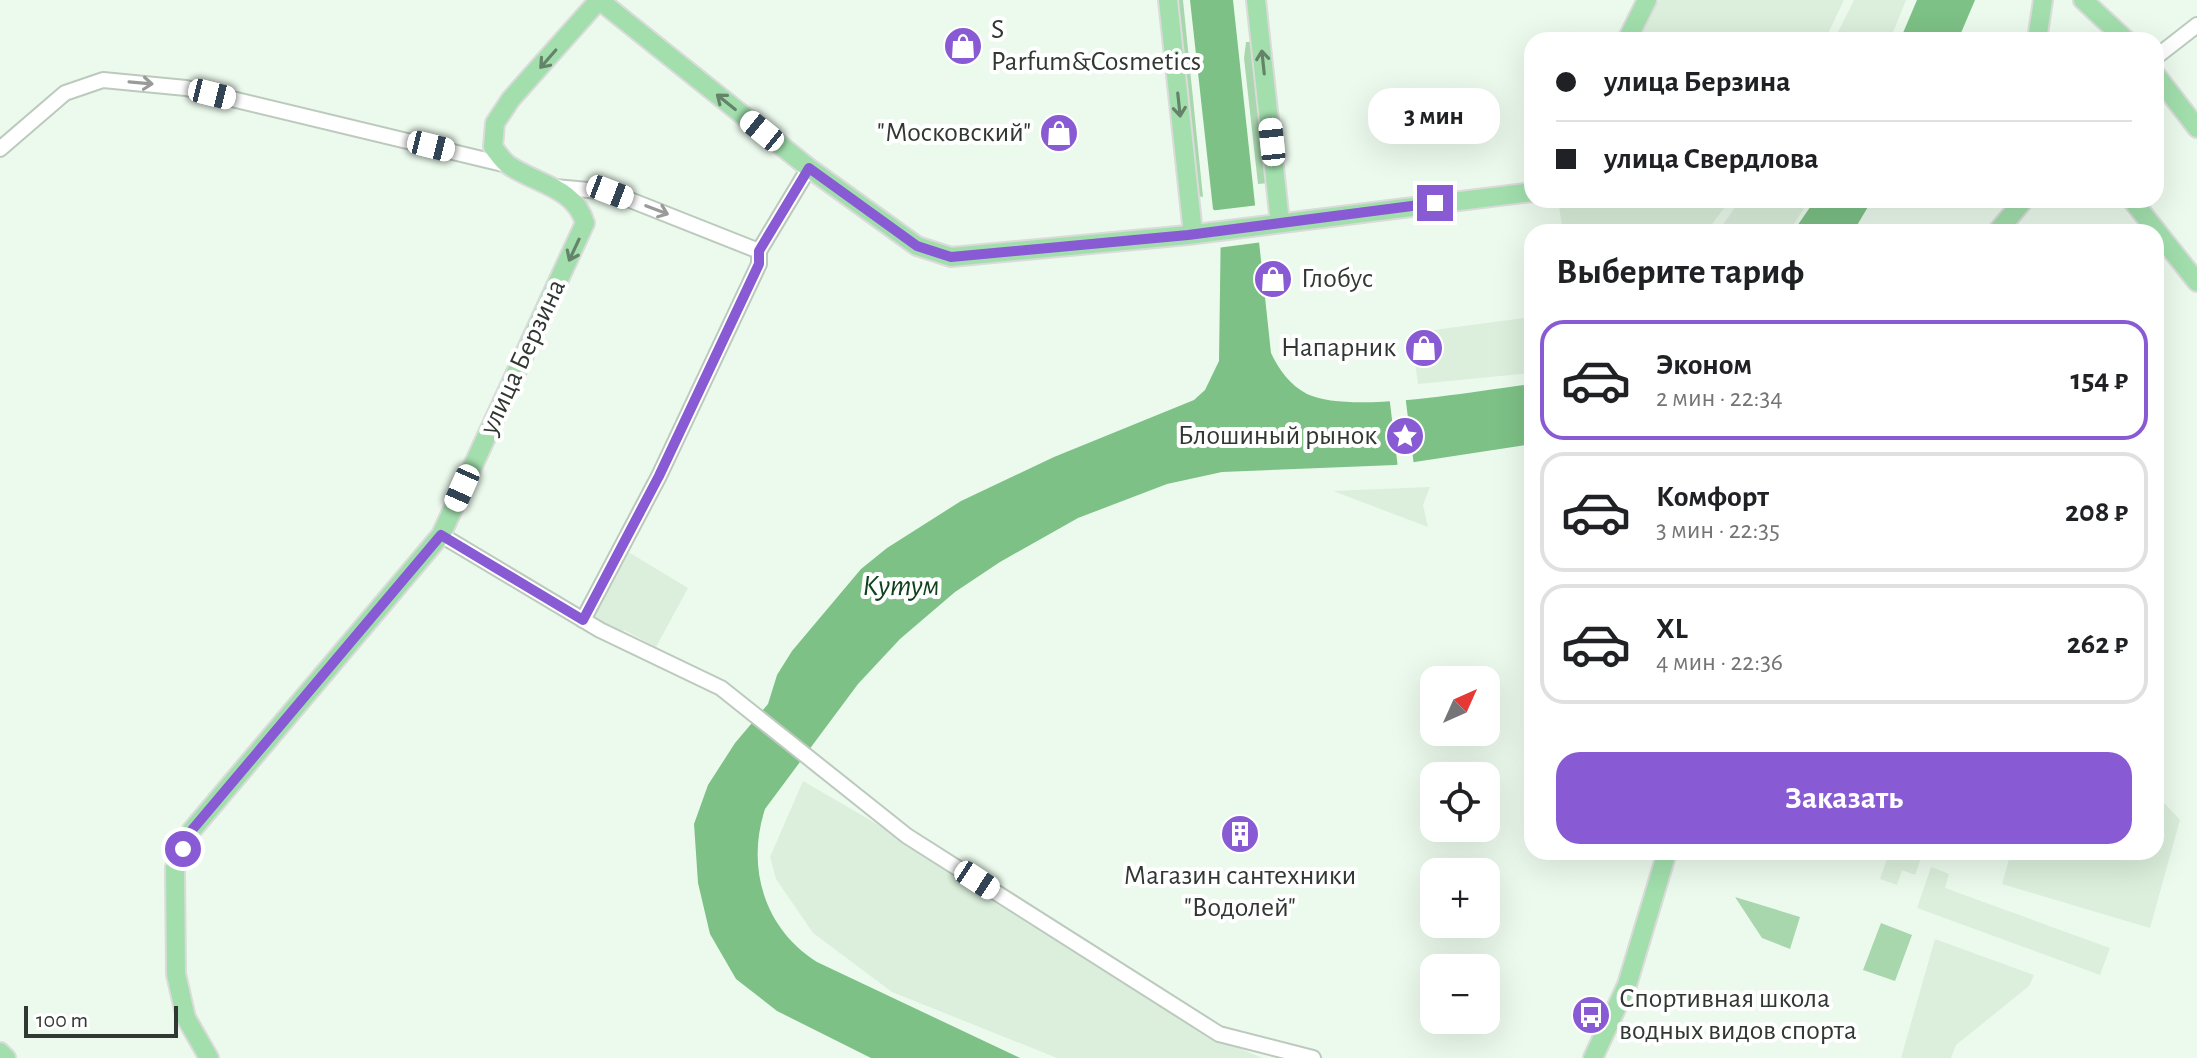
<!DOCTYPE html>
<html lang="ru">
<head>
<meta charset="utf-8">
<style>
  body { margin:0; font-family:"Alegreya Sans",sans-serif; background:#f6f6f6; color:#202124; height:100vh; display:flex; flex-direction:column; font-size:30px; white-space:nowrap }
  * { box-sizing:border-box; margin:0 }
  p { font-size:26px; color:#757577 }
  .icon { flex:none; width:44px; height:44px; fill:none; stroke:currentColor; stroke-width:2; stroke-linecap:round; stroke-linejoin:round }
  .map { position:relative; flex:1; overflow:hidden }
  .panel { position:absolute; left:1524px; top:224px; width:640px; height:636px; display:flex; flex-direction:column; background:#fff; border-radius:24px; box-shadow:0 8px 32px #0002 }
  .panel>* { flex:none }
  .hud { position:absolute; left:1524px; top:32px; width:640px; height:176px; border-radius:24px; box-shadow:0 8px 32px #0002; display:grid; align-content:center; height:176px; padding:0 32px; background:#fff }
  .needle { width:52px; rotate:45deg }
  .fabs { position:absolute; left:1420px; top:666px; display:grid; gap:16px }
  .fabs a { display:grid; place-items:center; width:80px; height:80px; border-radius:16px; background:#fff; box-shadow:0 8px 32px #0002; font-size:40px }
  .scale { position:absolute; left:24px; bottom:20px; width:154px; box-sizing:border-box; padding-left:8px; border:4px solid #313732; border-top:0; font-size:22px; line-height:28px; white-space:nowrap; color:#313732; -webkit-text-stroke:6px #fff; paint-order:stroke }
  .end { position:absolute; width:36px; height:36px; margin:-18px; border:10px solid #885ad3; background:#fff; box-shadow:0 0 0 4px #fff }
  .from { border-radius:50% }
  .bubble { position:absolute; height:56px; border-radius:24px; background:#fff; box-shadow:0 8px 32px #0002; font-size:26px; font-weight:600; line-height:56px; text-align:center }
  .car { position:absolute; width:24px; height:48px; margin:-24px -12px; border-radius:10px; box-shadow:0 0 6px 2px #0007; background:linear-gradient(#fff 24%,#345 0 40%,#fff 0 76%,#345 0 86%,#fff 0) }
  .hud b { display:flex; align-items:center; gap:28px; height:76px; font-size:30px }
  .hud b+b { border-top:2px solid #e0e0e0 }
  .hud i { width:20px; height:20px; background:#202124 }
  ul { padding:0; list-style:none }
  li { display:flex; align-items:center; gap:24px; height:120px; margin:0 16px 12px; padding:0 16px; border:4px solid #e0e0e0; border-radius:24px }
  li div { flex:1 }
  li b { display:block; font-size:30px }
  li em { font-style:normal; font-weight:600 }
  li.active { border-color:#885ad3 }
  li>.icon { width:72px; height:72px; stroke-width:1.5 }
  h2 { padding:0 32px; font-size:36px; line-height:96px }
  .action { display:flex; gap:16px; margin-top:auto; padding:16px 32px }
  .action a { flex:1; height:92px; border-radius:24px; background:#885ad3; color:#fff; font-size:32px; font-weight:600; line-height:92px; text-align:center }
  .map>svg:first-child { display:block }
  .built { fill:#dbefdc }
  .green { fill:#a8d6ad }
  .water { fill:#7dc186 }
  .pier { fill:#ecfaed }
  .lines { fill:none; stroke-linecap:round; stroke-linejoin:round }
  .minor-casing { stroke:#bccabe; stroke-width:18 }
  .major-casing { stroke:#dadbda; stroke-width:22 }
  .minor { stroke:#fff; stroke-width:14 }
  .major { stroke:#a2dfad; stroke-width:18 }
  .oneway { stroke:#648369 }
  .oneway2 { stroke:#989b98 }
  .route { stroke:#885ad3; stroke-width:10 }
  .labels { text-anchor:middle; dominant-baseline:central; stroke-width:8; stroke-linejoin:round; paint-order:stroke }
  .poi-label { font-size:28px; fill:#313732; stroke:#fff; text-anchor:start }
  .street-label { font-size:28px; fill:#313732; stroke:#fff }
  .water-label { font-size:30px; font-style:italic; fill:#11421c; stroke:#fff }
</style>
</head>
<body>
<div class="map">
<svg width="2197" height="1058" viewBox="0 0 2197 1058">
  <rect width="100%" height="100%" fill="#ecfaed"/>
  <!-- built -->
  <g class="built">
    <path d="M1659 0H1844L1825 40H1639Z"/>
    <path d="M1854 0H1906L1890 40H1834Z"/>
    <path d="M1558 200H1730L1706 232H1563Z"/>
    <path d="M1740 200H1809L1789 232H1718Z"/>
    <path d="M1532 317V373L1418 384 1411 333Z"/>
    <path d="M1430 487 1423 505 1428 527 1333 491Z"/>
    <path d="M630 553 688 588 656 647 624 630 619 636 595 623 592 613 624 554Z"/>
    <path d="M803 781 927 853 1197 1030 1262 1058H1057L892 992 813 933 776 879 770 857Z"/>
    <path d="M2156 794 2180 820 2150 928 2002 884 2011 852H2156Z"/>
    <path d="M1904 852H1923L1915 875 1902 870 1897 885 1880 879 1889 853 1902 857Z"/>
    <path d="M1931 867 1949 874 1945 888 2110 948 2100 975 1917 908Z"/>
    <path d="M1935 939 2034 975 2029 986 1956 1045 1951 1058H1901Z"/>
  </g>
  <!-- green -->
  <g class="green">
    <path d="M1173 0H1183L1203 197 1198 196 1194 187Z"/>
    <path d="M1246 42H1252L1269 183 1258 184 1244 58Z"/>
    <path d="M1735 897 1800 917 1790 949 1762 938Z"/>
    <path d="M1881 923 1912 935 1895 981 1863 970Z"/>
  </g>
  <!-- water -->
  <g class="water">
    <path d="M1190 0H1233L1271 353C1279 370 1290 385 1307 394 1352 415 1479 390 1532 384V444L1395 465 1222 472 1167 484 1078 518 1000 562 955 592 900 639 858 684 765 809C746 867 764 929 817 962L1020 1058H871L777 1011 736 979 710 934 698 883 694 824 708 785 735 743 768 704 777 675 792 651 861 569 887 548 961 501 1054 457 1194 400 1205 390 1219 361 1221 217 1213 209Z"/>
    <path d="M1917 0H1975L1958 40H1900Z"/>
    <path d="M1815 200H1872L1853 232H1793Z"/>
  </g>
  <!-- pier -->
  <g class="pier">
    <path d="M1259 205 1263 242 1217 248V219L1209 211Z"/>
    <path d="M1405 394 1414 466 1398 468 1389 395Z"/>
  </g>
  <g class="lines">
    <defs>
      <g id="minor">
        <path d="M2156 57 2197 25"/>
        <path d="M0 149 65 93 103 80 186 88 507 165"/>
        <path d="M555 187 610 192 759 251"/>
        <path d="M441 535 600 630 721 688 907 836 1219 1034 1313 1058"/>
        <path d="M583 620 659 476 759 264V251L809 168"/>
      </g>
      <g id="major">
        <path d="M599 0 809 168 917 246 951 257 1188 235 1532 192"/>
        <path d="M1168 0 1193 233"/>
        <path d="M1256 0 1280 223"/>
        <path d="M2083 0 2126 40"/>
        <path d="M1627 40 1647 0"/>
        <path d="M2037 40 2043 0"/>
        <path d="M2156 75 2197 128"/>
        <path d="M2132 200 2197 282"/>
        <path d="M1997 232 2024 200"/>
        <path d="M0 1052 6 1058"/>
        <path d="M209 1058 186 1018 176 974 175 868 192 830 441 535 585 223C575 188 537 184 510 166 503 162 498 153 493 147L495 123 511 99 599 0"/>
        <path d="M1593 1058 1627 985 1667 852"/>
      </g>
    </defs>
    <!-- minor casing -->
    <use href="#minor" class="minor-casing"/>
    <!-- major casing -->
    <use href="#major" class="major-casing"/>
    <!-- minor -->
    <use href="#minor" class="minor"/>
    <!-- major -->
    <use href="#major" class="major"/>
  </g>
  <!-- one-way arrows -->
  <defs><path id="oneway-shaft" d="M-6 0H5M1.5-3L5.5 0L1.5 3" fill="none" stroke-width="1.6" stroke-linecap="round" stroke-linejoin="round" transform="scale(2)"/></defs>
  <g class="oneway">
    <use href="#oneway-shaft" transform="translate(548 59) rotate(131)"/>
    <use href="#oneway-shaft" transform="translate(1263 62) rotate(-96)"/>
    <use href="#oneway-shaft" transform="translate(726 102) rotate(-141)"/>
    <use href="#oneway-shaft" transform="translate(1179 105) rotate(84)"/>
    <use href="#oneway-shaft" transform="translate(574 250) rotate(115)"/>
  </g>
  <g class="oneway2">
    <use href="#oneway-shaft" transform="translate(141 83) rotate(5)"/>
    <use href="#oneway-shaft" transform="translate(657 210) rotate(21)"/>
  </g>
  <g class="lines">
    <!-- route -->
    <path class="route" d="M183 849 192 830 441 535 583 620 659 476 759 264V251L809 168 917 246 951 257 1188 235 1435 203"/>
  </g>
  <!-- icons -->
  <defs>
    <symbol id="shop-disc" viewBox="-11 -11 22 22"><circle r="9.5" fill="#885ad3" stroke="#fff"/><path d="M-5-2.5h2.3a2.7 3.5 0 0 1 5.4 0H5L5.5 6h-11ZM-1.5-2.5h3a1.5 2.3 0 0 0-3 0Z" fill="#fff"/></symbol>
    <symbol id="sight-disc" viewBox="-11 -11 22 22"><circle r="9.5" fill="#885ad3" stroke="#fff"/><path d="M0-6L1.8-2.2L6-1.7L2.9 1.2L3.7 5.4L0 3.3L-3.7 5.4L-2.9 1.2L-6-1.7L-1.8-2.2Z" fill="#fff"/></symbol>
    <symbol id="building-disc" viewBox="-11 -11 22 22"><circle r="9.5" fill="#885ad3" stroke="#fff"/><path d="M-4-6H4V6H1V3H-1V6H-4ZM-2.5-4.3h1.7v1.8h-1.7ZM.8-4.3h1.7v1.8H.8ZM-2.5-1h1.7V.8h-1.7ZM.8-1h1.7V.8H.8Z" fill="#fff"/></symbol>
    <symbol id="bus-disc" viewBox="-11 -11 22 22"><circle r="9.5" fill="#885ad3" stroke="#fff"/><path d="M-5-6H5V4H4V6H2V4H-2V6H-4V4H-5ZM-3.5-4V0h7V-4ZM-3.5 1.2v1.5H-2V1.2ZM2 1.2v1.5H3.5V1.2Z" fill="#fff"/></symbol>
  </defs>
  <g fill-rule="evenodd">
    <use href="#shop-disc" x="941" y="24" width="44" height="44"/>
    <use href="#shop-disc" x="1037" y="111" width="44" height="44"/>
    <use href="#shop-disc" x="1251" y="257" width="44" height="44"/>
    <use href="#shop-disc" x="1402" y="326" width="44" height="44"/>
    <use href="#sight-disc" x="1383" y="414" width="44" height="44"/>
    <use href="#building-disc" x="1218" y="812" width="44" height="44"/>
    <use href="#bus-disc" x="1569" y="993" width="44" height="44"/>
  </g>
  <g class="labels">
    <!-- poi labels -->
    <g class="poi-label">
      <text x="991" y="30">S<tspan x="991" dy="32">Parfum&amp;Cosmetics</tspan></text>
      <text x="1031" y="133" text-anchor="end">"Московский"</text>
      <text x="1301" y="279">Глобус</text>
      <text x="1396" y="348" text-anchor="end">Напарник</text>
      <text x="1377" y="436" text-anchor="end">Блошиный рынок</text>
      <text x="1240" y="876" text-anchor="middle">Магазин сантехники<tspan x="1240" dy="32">"Водолей"</tspan></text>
      <text x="1619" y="999">Спортивная школа<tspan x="1619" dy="32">водных видов спорта</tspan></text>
    </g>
    <!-- street labels -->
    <g class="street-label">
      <text transform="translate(523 357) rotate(-65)">улица Берзина</text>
    </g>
    <!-- water labels -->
    <g class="water-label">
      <text x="901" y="586">Кутум</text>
    </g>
  </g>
</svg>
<div class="fabs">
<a><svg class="needle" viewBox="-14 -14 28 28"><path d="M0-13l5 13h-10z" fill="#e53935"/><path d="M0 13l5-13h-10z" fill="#757577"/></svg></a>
<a><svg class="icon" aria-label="locate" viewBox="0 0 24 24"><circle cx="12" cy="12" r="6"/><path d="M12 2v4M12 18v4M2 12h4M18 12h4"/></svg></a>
<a>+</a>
<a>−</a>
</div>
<div class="scale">100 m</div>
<i class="end from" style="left:183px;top:849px"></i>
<i class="end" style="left:1435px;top:203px"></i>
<div class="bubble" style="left:1368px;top:88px;width:132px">3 мин</div>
<i class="car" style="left:212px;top:94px;rotate:104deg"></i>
<i class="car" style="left:762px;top:131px;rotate:309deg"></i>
<i class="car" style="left:1272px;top:142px;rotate:354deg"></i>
<i class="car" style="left:431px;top:146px;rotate:104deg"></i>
<i class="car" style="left:610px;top:192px;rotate:111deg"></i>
<i class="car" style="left:462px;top:488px;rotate:204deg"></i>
<i class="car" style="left:977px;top:880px;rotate:123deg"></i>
<div class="hud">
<b><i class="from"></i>улица Берзина</b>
<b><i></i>улица Свердлова</b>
</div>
<section class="panel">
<h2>Выберите тариф</h2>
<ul>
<li class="active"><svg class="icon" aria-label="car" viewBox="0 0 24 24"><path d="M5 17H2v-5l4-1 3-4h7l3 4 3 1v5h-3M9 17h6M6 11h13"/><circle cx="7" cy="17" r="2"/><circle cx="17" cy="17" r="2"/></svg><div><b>Эконом</b><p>2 мин · 22:34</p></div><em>154 ₽</em></li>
<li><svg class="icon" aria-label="car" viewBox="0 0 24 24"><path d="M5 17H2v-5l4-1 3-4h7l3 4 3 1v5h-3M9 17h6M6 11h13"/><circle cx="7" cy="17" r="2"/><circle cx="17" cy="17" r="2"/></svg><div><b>Комфорт</b><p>3 мин · 22:35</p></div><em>208 ₽</em></li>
<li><svg class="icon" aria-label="car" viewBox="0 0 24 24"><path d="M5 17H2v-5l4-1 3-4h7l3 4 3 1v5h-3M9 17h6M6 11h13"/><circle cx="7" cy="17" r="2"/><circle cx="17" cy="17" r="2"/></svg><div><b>XL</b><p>4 мин · 22:36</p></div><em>262 ₽</em></li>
</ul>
<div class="action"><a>Заказать</a></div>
</section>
</div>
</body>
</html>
